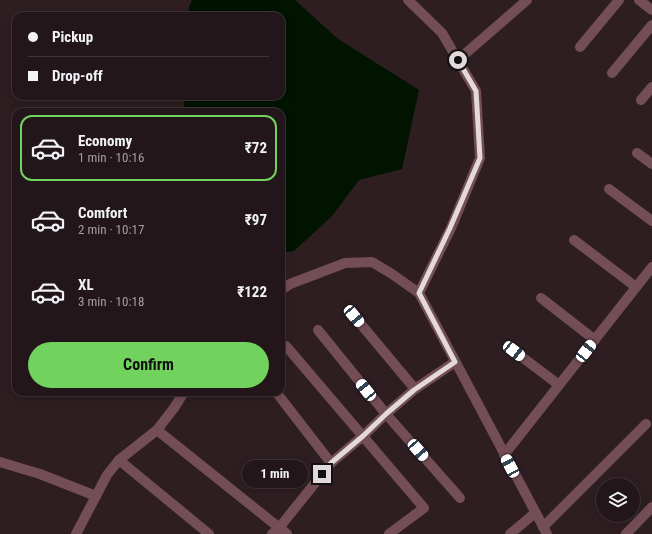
<!DOCTYPE html>
<html lang="en">
<head>
<meta charset="utf-8">
<style>
  body { margin:0; font-family:"Roboto Condensed",sans-serif; background:#2a1f23; color:#f1f3f6; height:100vh; display:flex; flex-direction:column; font-size:15px; white-space:nowrap }
  * { box-sizing:border-box; margin:0 }
  p { font-size:13px; color:#a29fa2 }
  .icon { flex:none; width:22px; height:22px; fill:none; stroke:currentColor; stroke-width:2; stroke-linecap:round; stroke-linejoin:round }
  .map { position:relative; flex:1; overflow:hidden }
  .panel { position:absolute; left:12px; top:108px; width:273px; height:288px; display:flex; flex-direction:column; background:#22161a; border-radius:12px; box-shadow:0 2px 10px #0003,0 0 0 1px #3f3539 }
  .panel>* { flex:none }
  .guide { position:absolute; left:12px; top:12px; width:273px; height:88px; border-radius:12px; box-shadow:0 2px 10px #0003,0 0 0 1px #3f3539; display:grid; align-content:center; height:88px; padding:0 16px; background:#22161a }
  .controls { position:absolute; left:596px; top:478px; display:grid; gap:8px }
  .controls a { display:grid; place-items:center; width:44px; height:44px; border-radius:50%; background:#22161a; box-shadow:0 2px 10px #0003,0 0 0 1px #3f3539; font-size:20px }
  .end { position:absolute; width:18px; height:18px; margin:-9px; border:5px solid #e3d8da; background:#111; box-shadow:0 0 0 2px #111 }
  .from { border-radius:50% }
  .bubble { position:absolute; height:28px; border-radius:14px; background:#22161a; box-shadow:0 2px 10px #0003,0 0 0 1px #3f3539; font-size:13px; font-weight:700; line-height:28px; text-align:center }
  .car { position:absolute; width:12px; height:24px; margin:-12px -6px; border-radius:5px; box-shadow:0 0 3px 1px #0007; background:linear-gradient(#fff 24%,#345 0 40%,#fff 0 76%,#345 0 86%,#fff 0) }
  .guide b { display:flex; align-items:center; gap:14px; height:38px; font-size:15px }
  .guide b+b { border-top:1px solid #3f3539 }
  .guide i { width:10px; height:10px; background:#f1f3f6 }
  ul { padding:7px 0 0; list-style:none }
  li { display:flex; align-items:center; gap:12px; height:66px; margin:0 8px 6px; padding:0 8px; border:2px solid transparent; border-radius:12px }
  li div { flex:1 }
  li b { display:block; font-size:15px }
  li em { font-style:normal; font-weight:700 }
  li.current { border-color:#72d25e }
  li>.icon { width:36px; height:36px; stroke-width:1.5 }
  .action { display:flex; gap:8px; margin-top:auto; padding:8px 16px }
  .action a { flex:1; height:46px; border-radius:24px; background:#72d25e; color:#111; font-size:16px; font-weight:700; line-height:46px; text-align:center }
  .map>svg:first-child { display:block }
  .water { fill:#011400 }
  .lines { fill:none; stroke-linecap:round; stroke-linejoin:round }
  .minor { stroke:#744e57; stroke-width:10 }
  .route { stroke:#e3d8da; stroke-width:5 }
</style>
</head>
<body>
<div class="map">
<svg width="652" height="534" viewBox="0 0 652 534">
  <rect width="100%" height="100%" fill="#2e1e22"/>
  <!-- water -->
  <path class="water" d="M192 0H295L338 39 419 90 402 169 359 180 332 216 294 251 281 253V112H184V96H281V16H188L189 7Z"/>
  <g class="lines">
    <!-- minor -->
    <g class="minor">
      <path d="M408 0 442 33 476 91 480 158 451 228 419 293 547 534"/>
      <path d="M639 0 652 10"/>
      <path d="M580 47 619 0"/>
      <path d="M458 60 527 0"/>
      <path d="M612 73 652 25"/>
      <path d="M641 100 652 87"/>
      <path d="M637 153 652 164"/>
      <path d="M609 189 652 221"/>
      <path d="M574 240 636 287"/>
      <path d="M281 290 290 284 345 263 372 262 392 274 419 293"/>
      <path d="M541 298 595 340"/>
      <path d="M354 316 415 389"/>
      <path d="M318 330 386 414 460 498"/>
      <path d="M286 346 424 508 389 534"/>
      <path d="M514 351 559 385"/>
      <path d="M276 392 331 463 363 436 386 414 415 389 455 362"/>
      <path d="M157 430 287 534"/>
      <path d="M504 455 652 267"/>
      <path d="M119 460 209 534"/>
      <path d="M0 462 40 474 96 496"/>
      <path d="M543 527 646 424"/>
      <path d="M76 534 107 475 119 460 157 430 174 408 184 392"/>
      <path d="M272 534 279 528 331 463"/>
      <path d="M510 534 535 513"/>
      <path d="M626 534 652 507"/>
    </g>
  </g>
  <g class="lines">
    <!-- route -->
    <path class="route" d="M322 474 331 463 363 436 386 414 414 390 455 362 419 293 450 228 480 158 476 91 458 60"/>
  </g>
</svg>
<div class="controls">
<a><svg class="icon" aria-label="layers" viewBox="0 0 24 24"><path d="M12 4l9 5-9 5-9-5zM3 14l9 5 9-5"/></svg></a>
</div>
<i class="end from" style="left:458px;top:60px"></i>
<i class="end" style="left:322px;top:474px"></i>
<div class="bubble" style="left:242px;top:460px;width:66px">1 min</div>
<i class="car" style="left:354px;top:316px;rotate:140deg"></i>
<i class="car" style="left:514px;top:351px;rotate:128deg"></i>
<i class="car" style="left:586px;top:351px;rotate:38deg"></i>
<i class="car" style="left:366px;top:390px;rotate:321deg"></i>
<i class="car" style="left:418px;top:450px;rotate:139deg"></i>
<i class="car" style="left:510px;top:466px;rotate:332deg"></i>
<div class="guide">
<b><i class="from"></i>Pickup</b>
<b><i></i>Drop-off</b>
</div>
<section class="panel">
<ul>
<li class="current"><svg class="icon" aria-label="car" viewBox="0 0 24 24"><path d="M5 17H2v-5l4-1 3-4h7l3 4 3 1v5h-3M9 17h6M6 11h13"/><circle cx="7" cy="17" r="2"/><circle cx="17" cy="17" r="2"/></svg><div><b>Economy</b><p>1 min · 10:16</p></div><em>₹72</em></li>
<li><svg class="icon" aria-label="car" viewBox="0 0 24 24"><path d="M5 17H2v-5l4-1 3-4h7l3 4 3 1v5h-3M9 17h6M6 11h13"/><circle cx="7" cy="17" r="2"/><circle cx="17" cy="17" r="2"/></svg><div><b>Comfort</b><p>2 min · 10:17</p></div><em>₹97</em></li>
<li><svg class="icon" aria-label="car" viewBox="0 0 24 24"><path d="M5 17H2v-5l4-1 3-4h7l3 4 3 1v5h-3M9 17h6M6 11h13"/><circle cx="7" cy="17" r="2"/><circle cx="17" cy="17" r="2"/></svg><div><b>XL</b><p>3 min · 10:18</p></div><em>₹122</em></li>
</ul>
<div class="action"><a>Confirm</a></div>
</section>
</div>
</body>
</html>
